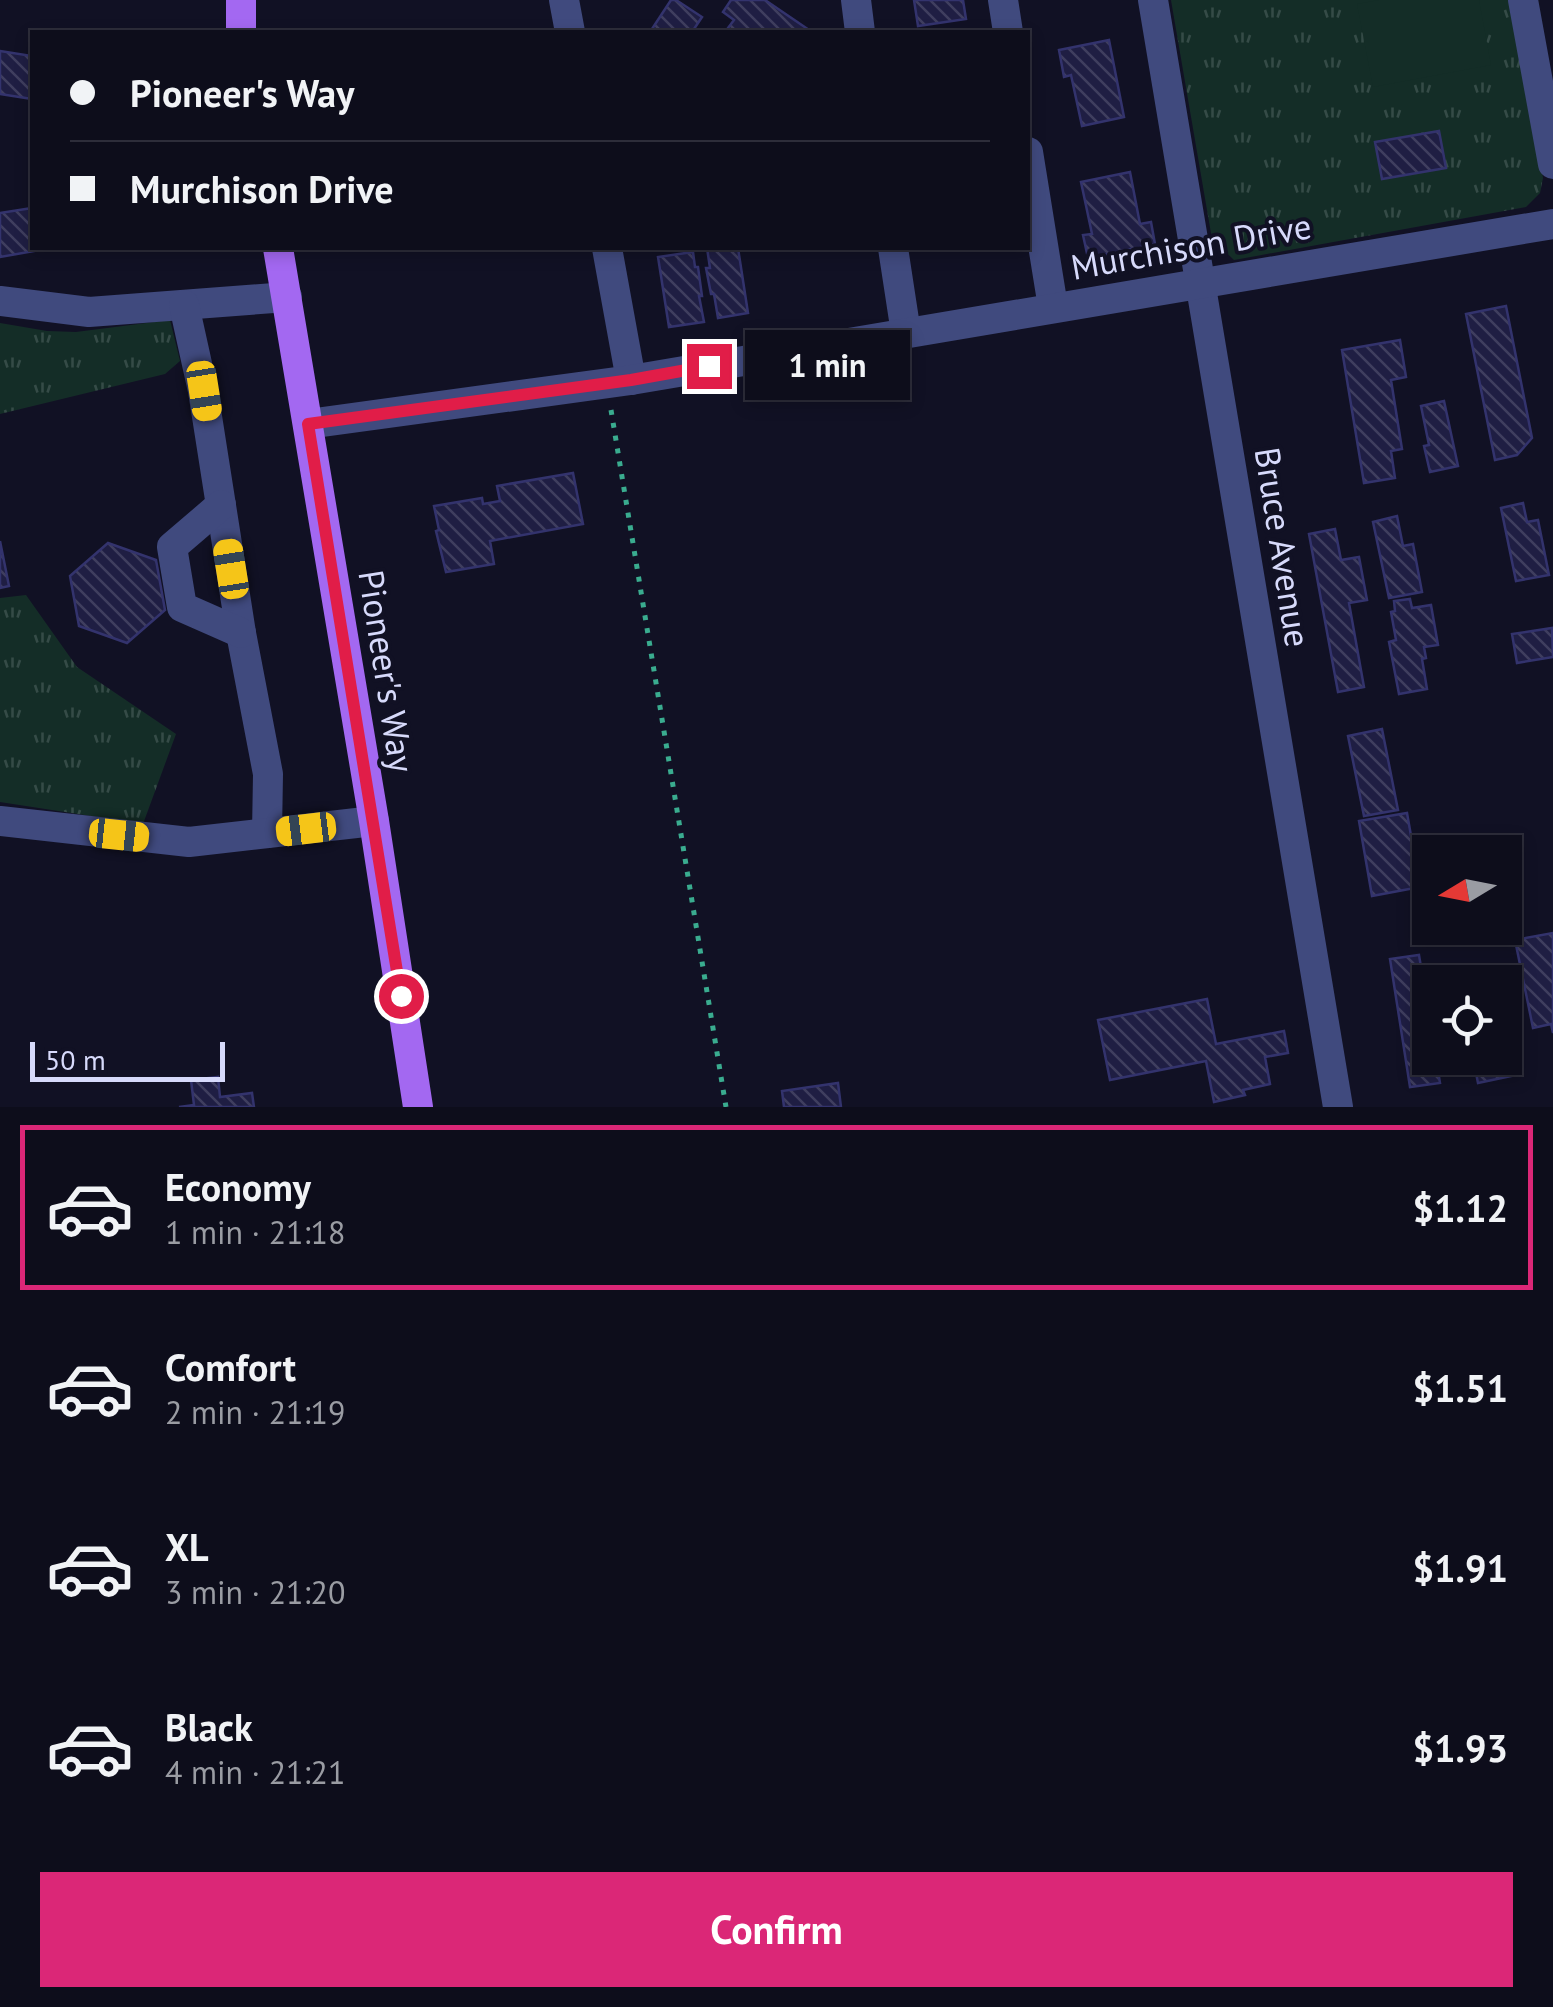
<!DOCTYPE html>
<html lang="en">
<head>
<meta charset="utf-8">
<style>
  body { margin:0; font-family:"PT Sans",sans-serif; background:#161624; color:#f1f3f6; height:100vh; display:flex; flex-direction:column; font-size:38px; white-space:nowrap }
  * { box-sizing:border-box; margin:0 }
  p { font-size:32px; color:#9a9ca3 }
  .icon { flex:none; width:55px; height:55px; fill:none; stroke:currentColor; stroke-width:2; stroke-linecap:round; stroke-linejoin:round }
  .map { position:relative; height:1107px; overflow:hidden }
  .sheet { display:flex; flex-direction:column; background:#0d0d1b; flex:1 }
  .sheet>* { flex:none }
  .banner { position:absolute; left:30px; top:30px; width:1000px; height:220px; border-radius:0px; box-shadow:0 5px 15px #0003,0 0 0 2px #2d2d3a; display:grid; align-content:center; height:220px; padding:0 40px; background:#0d0d1b }
  .needle { width:65px; rotate:260deg }
  .buttons { position:absolute; left:1412px; top:835px; display:grid; gap:20px }
  .buttons a { display:grid; place-items:center; width:110px; height:110px; border-radius:0px; background:#0d0d1b; box-shadow:0 5px 15px #0003,0 0 0 2px #2d2d3a; font-size:50px }
  .scale { position:absolute; left:30px; bottom:25px; width:195px; box-sizing:border-box; padding-left:10px; border:5px solid #d7dafb; border-top:0; font-size:28px; line-height:35px; white-space:nowrap; color:#d7dafb; -webkit-text-stroke:8px #111124; paint-order:stroke }
  .end { position:absolute; width:45px; height:45px; margin:-22px; border:12px solid #e11d48; background:#fff; box-shadow:0 0 0 5px #fff }
  .from { border-radius:50% }
  .bubble { position:absolute; height:70px; border-radius:0px; background:#0d0d1b; box-shadow:0 5px 15px #0003,0 0 0 2px #2d2d3a; font-size:32px; font-weight:800; line-height:70px; text-align:center }
  .car { position:absolute; width:30px; height:60px; margin:-30px -15px; border-radius:12px; box-shadow:0 0 8px 2px #0007; background:linear-gradient(#f5c518 24%,#345 0 40%,#f5c518 0 76%,#345 0 86%,#f5c518 0) }
  .banner b { display:flex; align-items:center; gap:35px; height:95px; font-size:38px }
  .banner b+b { border-top:2px solid #2d2d3a }
  .banner i { width:25px; height:25px; background:#f1f3f6 }
  ul { padding:18px 0 0; list-style:none }
  li { display:flex; align-items:center; gap:30px; height:165px; margin:0 20px 15px; padding:0 20px; border:5px solid transparent; border-radius:0px }
  li div { flex:1 }
  li b { display:block; font-size:38px }
  li em { font-style:normal; font-weight:800 }
  li.selected { border-color:#db2777 }
  li>.icon { width:90px; height:90px; stroke-width:1.5 }
  .primary-button { display:flex; gap:20px; margin-top:auto; padding:20px 40px }
  .primary-button a { flex:1; height:115px; border-radius:0px; background:#db2777; color:#fff; font-size:40px; font-weight:800; line-height:115px; text-align:center }
  .map>svg:first-child { display:block }
  .grass { fill:url(#grass-tufts) }
  .pitch { fill:#142d27 }
  .building { fill:url(#building-back-hatch); stroke:#33336d; stroke-width:2.5 }
  .lines { fill:none; stroke-linecap:round; stroke-linejoin:round }
  .path { stroke:#3aac8f; stroke-width:5; stroke-dasharray:5 8; stroke-linecap:butt }
  .minor { stroke:#404a7e; stroke-width:30 }
  .major { stroke:#a368f1; stroke-width:30 }
  .route { stroke:#e11d48; stroke-width:12 }
  .labels { text-anchor:middle; dominant-baseline:central; stroke-width:8; stroke-linejoin:round; paint-order:stroke }
  .street-label { font-size:35px; fill:#d7dafb; stroke:#111124 }
</style>
</head>
<body>
<div class="map">
<svg width="1553" height="1107" viewBox="0 0 1553 1107">
  <defs>
    <pattern id="grass-tufts" width="24" height="20" patternUnits="userSpaceOnUse" patternTransform="scale(2.5)"><rect width="24" height="20" fill="#142d27"/><path d="M3 7l-1-3M5 7V3M7 7l1-3M15 17l-1-3M17 17v-4M19 17l1-3" fill="none" stroke="#354b47"/></pattern>
    <pattern id="building-back-hatch" width="6" height="6" patternUnits="userSpaceOnUse" patternTransform="scale(2.5)"><rect width="6" height="6" fill="#1f1e43"/><path d="M-1 5l2 2M0 0l6 6M5-1l2 2" fill="none" stroke="#3f3e5f"/></pattern>
  </defs>
  <rect width="100%" height="100%" fill="#111124"/>
  <!-- grass -->
  <g class="grass">
    <path d="M1171 0H1513L1543 178 1540 193 1526 207 1234 260 1212 239Z"/>
    <path d="M170 320 180 361 165 374 0 414V323L47 331 76 332Z"/>
    <path d="M26 595 77 667 176 734 143 824 0 802V598Z"/>
  </g>
  <!-- pitch -->
  <path class="pitch" d="M1379 0H1479L1491 65 1373 87 1357 4Z"/>
  <!-- building -->
  <g class="building">
    <path d="M671 0H676L702 17 692 32H650Z"/>
    <path d="M731 0H765L812 32H725L734 20 723 12Z"/>
    <path d="M914 0H963L966 19 918 26Z"/>
    <path d="M1109 40 1124 117 1082 126 1071 75 1064 77 1059 50Z"/>
    <path d="M0 51 32 56V99L0 94Z"/>
    <path d="M1439 131 1446 168 1382 179 1375 142Z"/>
    <path d="M1130 172 1140 224 1151 222 1155 244 1088 258 1083 235 1092 234 1081 182Z"/>
    <path d="M32 208V248H51L0 257V213Z"/>
    <path d="M707 248H738L748 313 718 318 714 294H711L706 268H710Z"/>
    <path d="M693 252 695 267H698L702 296H699L704 322 669 327 658 257Z"/>
    <path d="M1506 306 1532 438 1517 455 1495 460 1466 314Z"/>
    <path d="M1400 340 1406 377 1391 380 1402 449 1391 451 1395 478 1364 483 1342 350Z"/>
    <path d="M1444 401 1458 466 1430 472 1424 446 1429 445 1421 406Z"/>
    <path d="M573 473 583 524 490 541 494 564 446 572 436 531 439 530 434 506 482 498 483 504 500 501 497 486Z"/>
    <path d="M1523 503 1527 522 1538 520 1549 575 1516 581 1501 508Z"/>
    <path d="M1397 516 1403 546 1413 544 1422 592 1389 598 1373 522Z"/>
    <path d="M1335 529 1341 560 1359 557 1367 600 1349 603 1364 687 1338 692 1309 534Z"/>
    <path d="M0 541 9 586 0 588Z"/>
    <path d="M108 543 156 560 165 610 127 643 79 626 70 576Z"/>
    <path d="M1410 599 1412 608 1431 605 1438 645 1424 647 1426 658 1422 659 1427 689 1399 694 1389 642 1396 640 1391 612 1395 611 1394 601Z"/>
    <path d="M1552 628 1553 657 1517 663 1512 634Z"/>
    <path d="M1382 729 1398 810 1364 816 1348 736Z"/>
    <path d="M1407 813 1420 887 1372 896 1359 821Z"/>
    <path d="M1553 933V1033L1551 1024 1533 1028 1515 940Z"/>
    <path d="M1419 955 1430 1022V1058H1436L1440 1083 1410 1087 1390 959Z"/>
    <path d="M1207 999 1216 1044 1284 1031 1288 1053 1265 1057 1270 1084 1243 1090 1245 1095 1214 1102 1206 1061 1110 1080 1098 1020Z"/>
    <path d="M1505 1020 1516 1075 1478 1083 1473 1058H1505Z"/>
    <path d="M218 1077 220 1097 252 1093 254 1107H179L194 1105 191 1080Z"/>
    <path d="M838 1083 841 1107H784L782 1091Z"/>
  </g>
  <g class="lines">
    <!-- path -->
    <path class="path" d="M611 410 726 1107"/>
    <!-- minor -->
    <g class="minor">
      <path d="M564 0 570 32"/>
      <path d="M856 0 860 32"/>
      <path d="M1003 0 1008 32"/>
      <path d="M1153 0 1338 1107"/>
      <path d="M1523 0 1553 164"/>
      <path d="M1028 152 1053 307"/>
      <path d="M607 248 631 380"/>
      <path d="M893 248 906 333"/>
      <path d="M0 301 89 312 287 297"/>
      <path d="M184 305 203 391 241 633 268 774 267 833"/>
      <path d="M308 424 631 380 1553 224"/>
      <path d="M221 505 172 547 182 607 241 633"/>
      <path d="M0 821 189 842 374 821"/>
    </g>
    <!-- major -->
    <g class="major">
      <path d="M241 0V32"/>
      <path d="M278 248 374 821 418 1107"/>
    </g>
  </g>
  <g class="lines">
    <!-- route -->
    <path class="route" d="M401 996 308 424 631 380 709 366"/>
  </g>
  <g class="labels">
    <!-- street labels -->
    <g class="street-label">
      <text transform="translate(1191 246) rotate(-10)">Murchison Drive</text>
      <text transform="translate(1283 547) rotate(81)">Bruce Avenue</text>
      <text transform="translate(387 671) rotate(81)">Pioneer's Way</text>
    </g>
  </g>
</svg>
<div class="buttons">
<a><svg class="needle" viewBox="-14 -14 28 28"><path d="M0-13l5 13h-10z" fill="#e53935"/><path d="M0 13l5-13h-10z" fill="#9a9ca3"/></svg></a>
<a><svg class="icon" aria-label="locate" viewBox="0 0 24 24"><circle cx="12" cy="12" r="6"/><path d="M12 2v4M12 18v4M2 12h4M18 12h4"/></svg></a>
</div>
<div class="scale">50 m</div>
<i class="end from" style="left:401px;top:996px"></i>
<i class="end" style="left:709px;top:366px"></i>
<div class="bubble" style="left:745px;top:330px;width:165px">1 min</div>
<i class="car" style="left:204px;top:391px;rotate:171deg"></i>
<i class="car" style="left:231px;top:569px;rotate:351deg"></i>
<i class="car" style="left:306px;top:829px;rotate:263deg"></i>
<i class="car" style="left:119px;top:835px;rotate:96deg"></i>
<div class="banner">
<b><i class="from"></i>Pioneer's Way</b>
<b><i></i>Murchison Drive</b>
</div>
</div>
<section class="sheet">
<ul>
<li class="selected"><svg class="icon" aria-label="car" viewBox="0 0 24 24"><path d="M5 17H2v-5l4-1 3-4h7l3 4 3 1v5h-3M9 17h6M6 11h13"/><circle cx="7" cy="17" r="2"/><circle cx="17" cy="17" r="2"/></svg><div><b>Economy</b><p>1 min · 21:18</p></div><em>$1.12</em></li>
<li><svg class="icon" aria-label="car" viewBox="0 0 24 24"><path d="M5 17H2v-5l4-1 3-4h7l3 4 3 1v5h-3M9 17h6M6 11h13"/><circle cx="7" cy="17" r="2"/><circle cx="17" cy="17" r="2"/></svg><div><b>Comfort</b><p>2 min · 21:19</p></div><em>$1.51</em></li>
<li><svg class="icon" aria-label="car" viewBox="0 0 24 24"><path d="M5 17H2v-5l4-1 3-4h7l3 4 3 1v5h-3M9 17h6M6 11h13"/><circle cx="7" cy="17" r="2"/><circle cx="17" cy="17" r="2"/></svg><div><b>XL</b><p>3 min · 21:20</p></div><em>$1.91</em></li>
<li><svg class="icon" aria-label="car" viewBox="0 0 24 24"><path d="M5 17H2v-5l4-1 3-4h7l3 4 3 1v5h-3M9 17h6M6 11h13"/><circle cx="7" cy="17" r="2"/><circle cx="17" cy="17" r="2"/></svg><div><b>Black</b><p>4 min · 21:21</p></div><em>$1.93</em></li>
</ul>
<div class="primary-button"><a>Confirm</a></div>
</section>
</body>
</html>
